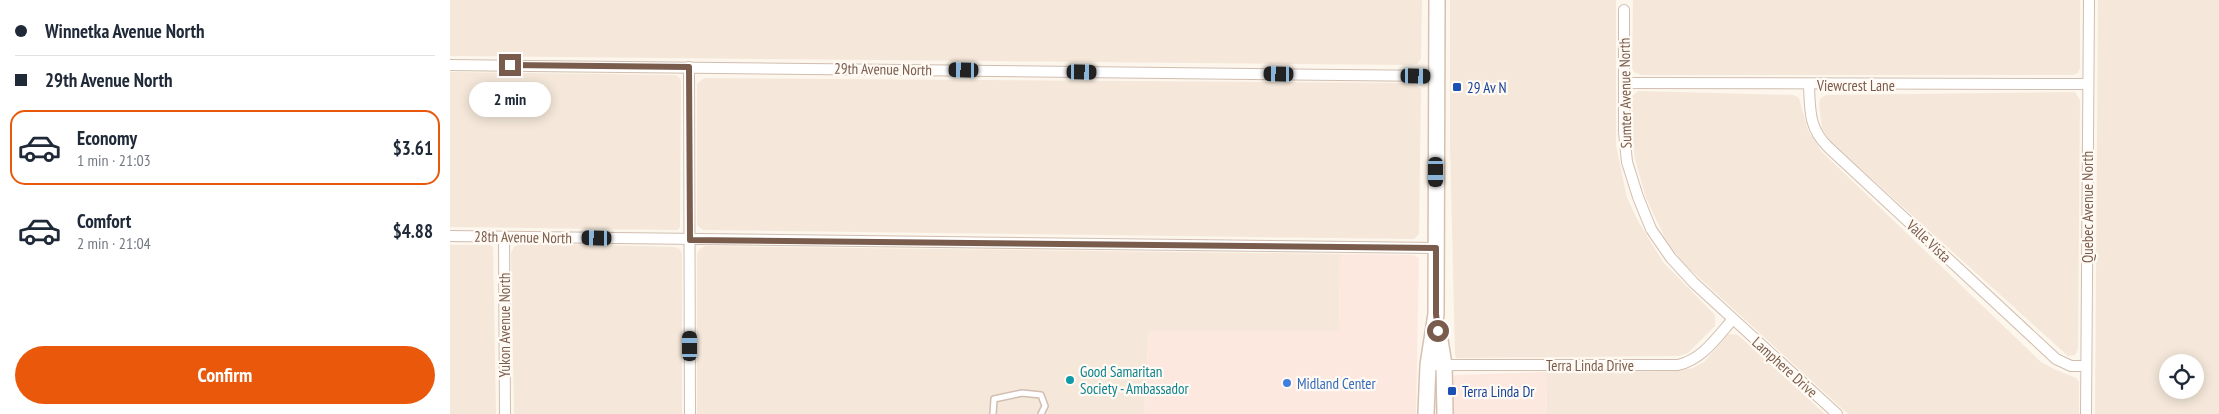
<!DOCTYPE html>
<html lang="en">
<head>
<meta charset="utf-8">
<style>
  body { margin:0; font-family:"PT Sans Narrow",sans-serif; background:#f2f2f3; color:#1f2937; height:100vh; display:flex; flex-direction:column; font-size:19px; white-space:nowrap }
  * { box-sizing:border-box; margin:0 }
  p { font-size:16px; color:#747a83 }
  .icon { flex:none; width:28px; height:28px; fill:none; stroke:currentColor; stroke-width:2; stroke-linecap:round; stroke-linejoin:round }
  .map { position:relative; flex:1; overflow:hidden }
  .panel { display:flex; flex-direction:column; background:#fff; width:450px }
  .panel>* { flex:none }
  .top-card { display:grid; align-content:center; height:110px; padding:0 15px; background:#fff }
  .fabs { position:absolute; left:1709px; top:354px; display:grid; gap:10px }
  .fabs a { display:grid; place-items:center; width:45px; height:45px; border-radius:50%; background:#fff; box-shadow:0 2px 12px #0003; font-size:25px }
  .end { position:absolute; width:22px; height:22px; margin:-11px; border:6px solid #7a5c4d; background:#fff; box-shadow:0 0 0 2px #fff }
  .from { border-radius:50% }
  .bubble { position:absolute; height:35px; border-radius:18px; background:#fff; box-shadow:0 2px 12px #0003; font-size:16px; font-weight:600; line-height:35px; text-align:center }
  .car { position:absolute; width:15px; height:30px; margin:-15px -8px; border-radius:6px; box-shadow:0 0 4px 1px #0007; background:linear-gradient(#222 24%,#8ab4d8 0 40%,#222 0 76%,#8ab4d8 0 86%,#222 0) }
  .top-card b { display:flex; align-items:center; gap:18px; height:48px; font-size:19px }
  .top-card b+b { border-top:1px solid #e0e1e3 }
  .top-card i { width:12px; height:12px; background:#1f2937 }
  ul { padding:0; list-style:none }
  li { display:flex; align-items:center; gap:15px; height:75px; margin:0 10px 8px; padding:0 5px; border:2px solid transparent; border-radius:15px }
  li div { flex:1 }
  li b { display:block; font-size:19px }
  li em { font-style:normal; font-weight:600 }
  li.on { border-color:#ea580c }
  li>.icon { width:45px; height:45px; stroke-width:1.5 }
  .cta { display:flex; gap:10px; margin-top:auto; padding:10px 15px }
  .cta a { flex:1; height:58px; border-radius:30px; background:#ea580c; color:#fff; font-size:20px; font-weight:600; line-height:58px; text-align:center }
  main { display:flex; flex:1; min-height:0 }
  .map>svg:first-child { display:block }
  .residential { fill:#f5e8da; fill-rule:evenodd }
  .commercial { fill:#fde8e0 }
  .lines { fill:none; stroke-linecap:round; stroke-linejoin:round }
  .service-casing { stroke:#d1beb0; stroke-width:8 }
  .minor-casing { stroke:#d1beb0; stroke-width:12 }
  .secondary-casing { stroke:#d6c0b0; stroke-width:18 }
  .service { stroke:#fff; stroke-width:5 }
  .minor { stroke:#fff; stroke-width:10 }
  .secondary { stroke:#fff; stroke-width:15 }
  .route { stroke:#7a5c4d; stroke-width:6 }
  .transit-dot { fill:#1a4fb4; stroke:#fffaf3; stroke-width:2 }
  .culture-dot { fill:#0f9aa8; stroke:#fffaf3; stroke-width:2 }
  .shop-dot { fill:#3f7fe0; stroke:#fffaf3; stroke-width:2 }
  .labels { text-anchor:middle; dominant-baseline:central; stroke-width:4.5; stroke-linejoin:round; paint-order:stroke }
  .street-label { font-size:15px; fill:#7a5c4d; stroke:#fffaf3 }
  .transit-label { font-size:15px; fill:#164399; stroke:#fffaf3; text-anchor:start }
  .culture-label { font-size:15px; fill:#0d838f; stroke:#fffaf3; text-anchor:start }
  .shop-label { font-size:15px; fill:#366cbe; stroke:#fffaf3; text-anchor:start }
</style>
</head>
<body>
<main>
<section class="panel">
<div class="top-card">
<b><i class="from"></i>Winnetka Avenue North</b>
<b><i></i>29th Avenue North</b>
</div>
<ul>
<li class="on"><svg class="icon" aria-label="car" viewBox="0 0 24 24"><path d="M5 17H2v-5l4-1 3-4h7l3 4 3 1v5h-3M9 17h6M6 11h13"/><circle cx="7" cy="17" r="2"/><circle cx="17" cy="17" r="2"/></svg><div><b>Economy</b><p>1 min · 21:03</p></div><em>$3.61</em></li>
<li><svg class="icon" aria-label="car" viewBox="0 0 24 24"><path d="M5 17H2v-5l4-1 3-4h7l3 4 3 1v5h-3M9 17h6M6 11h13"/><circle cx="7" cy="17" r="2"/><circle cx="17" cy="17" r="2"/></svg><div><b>Comfort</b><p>2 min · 21:04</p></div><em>$4.88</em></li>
</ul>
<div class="cta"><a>Confirm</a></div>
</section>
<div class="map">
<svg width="1769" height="414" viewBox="0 0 1769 414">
  <rect width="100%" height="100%" fill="#fdf6ec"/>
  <!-- residential -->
  <g class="residential">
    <path d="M0 0H972L971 59 967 64 962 65 0 56Z"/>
    <path d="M1000 0H1166V145L1177 198 1188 221 1213 262 1265 315V326L1238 353 1229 356 1006 358 1005 353 1000 146Z"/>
    <path d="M1183 0H1630V68L1628 73 1623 75H1191L1184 72 1182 68Z"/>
    <path d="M1648 0H1769V414H1645ZM1718 362H1745V390H1718Z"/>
    <path d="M0 72 225 75 229 77 231 81 230 227 228 230 0 227Z"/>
    <path d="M254 78 962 83 971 89 969 234 964 239 253 230 247 225V84Z"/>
    <path d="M1188 91 1344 95 1349 98 1358 130 1371 151 1591 362 1606 370 1626 378 1629 382V414H1398L1233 263 1216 240 1196 198 1185 159 1181 123V97Z"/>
    <path d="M1625 92 1630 100 1628 349 1625 355 1618 356 1381 142 1372 129 1369 103 1371 98 1376 95Z"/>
    <path d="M71 243 225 247 230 249 232 254V414H64L61 253 64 247Z"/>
    <path d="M0 245H40L43 247 46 414H0Z"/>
    <path d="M255 246 890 254 889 332 699 331 694 414H247V254L250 249Z"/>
    <path d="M1278 334 1288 335 1375 414H1097L1096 372 1228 371 1243 368 1254 362Z"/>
  </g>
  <!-- commercial -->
  <g class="commercial">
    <path d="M890 254 964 255 969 258 966 414H694L699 331H889Z"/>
    <path d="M1096 372 1097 414H1003L1002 378 1005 375Z"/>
  </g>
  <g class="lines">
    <defs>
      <path id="service" d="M543 414 544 399 572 393 591 395 595 406 591 414"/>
      <g id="minor">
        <path d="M1174 10V132L1177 162 1188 197 1201 229 1221 258 1244 283 1387 414"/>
        <path d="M0 65 986 76"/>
        <path d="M239 67 240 414"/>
        <path d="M1174 83 1638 84"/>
        <path d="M1359 85C1360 111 1359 128 1378 147L1606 359 1621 366H1636"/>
        <path d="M0 236 986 248"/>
        <path d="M54 237 55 414"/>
        <path d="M978 365H1228C1253 359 1267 337 1283 319"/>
        <path d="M1636 414 1639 0"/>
      </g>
      <g id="secondary">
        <path d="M988 328 994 365 995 414"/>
        <path d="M976 414 978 365 986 314 987 0"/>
      </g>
    </defs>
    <!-- service casing -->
    <use href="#service" class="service-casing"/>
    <!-- minor casing -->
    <use href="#minor" class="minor-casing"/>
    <!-- secondary casing -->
    <use href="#secondary" class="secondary-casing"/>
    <!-- service -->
    <use href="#service" class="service"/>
    <!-- minor -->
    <use href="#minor" class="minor"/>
    <!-- secondary -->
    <use href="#secondary" class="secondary"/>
  </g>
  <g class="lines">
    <!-- route -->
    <path class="route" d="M60 65 239 67 240 240 986 248V314L988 331"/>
  </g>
  <!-- markers -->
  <g class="transit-dot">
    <rect x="1002" y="82" width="10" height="10" rx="2.5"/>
    <rect x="997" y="386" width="10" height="10" rx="2.5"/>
  </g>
  <circle class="culture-dot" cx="620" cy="380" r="5"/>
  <circle class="shop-dot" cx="837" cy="383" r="5"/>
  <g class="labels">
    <!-- street labels -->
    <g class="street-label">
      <text transform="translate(433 69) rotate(1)">29th Avenue North</text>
      <text x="1406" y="85">Viewcrest Lane</text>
      <text transform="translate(1175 93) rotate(-91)">Sumter Avenue North</text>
      <text transform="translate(1637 207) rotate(-90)">Quebec Avenue North</text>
      <text transform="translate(73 237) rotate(1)">28th Avenue North</text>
      <text transform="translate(1479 241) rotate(43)">Valle Vista</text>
      <text transform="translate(54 325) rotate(-90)">Yukon Avenue North</text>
      <text x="1140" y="365">Terra Linda Drive</text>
      <text transform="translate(1335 367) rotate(42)">Lamphere Drive</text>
    </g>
    <!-- transit labels -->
    <g class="transit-label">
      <text x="1017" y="87">29 Av N</text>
      <text x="1012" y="391">Terra Linda Dr</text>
    </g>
    <!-- culture labels -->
    <g class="culture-label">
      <text x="630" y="371">Good Samaritan<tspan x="630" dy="17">Society - Ambassador</tspan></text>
    </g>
    <!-- shop labels -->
    <g class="shop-label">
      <text x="847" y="383">Midland Center</text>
    </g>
  </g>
</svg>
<div class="fabs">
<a><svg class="icon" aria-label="locate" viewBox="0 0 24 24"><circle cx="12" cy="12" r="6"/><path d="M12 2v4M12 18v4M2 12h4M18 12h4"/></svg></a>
</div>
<i class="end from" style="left:988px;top:331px"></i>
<i class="end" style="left:60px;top:65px"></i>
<div class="bubble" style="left:19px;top:82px;width:82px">2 min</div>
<i class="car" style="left:514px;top:70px;rotate:271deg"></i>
<i class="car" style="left:632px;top:72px;rotate:91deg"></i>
<i class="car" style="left:829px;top:74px;rotate:271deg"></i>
<i class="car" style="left:966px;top:76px;rotate:91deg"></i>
<i class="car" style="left:986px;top:172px;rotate:180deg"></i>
<i class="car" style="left:147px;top:238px;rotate:271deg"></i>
<i class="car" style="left:240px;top:346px;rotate:0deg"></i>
</div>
</main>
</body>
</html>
